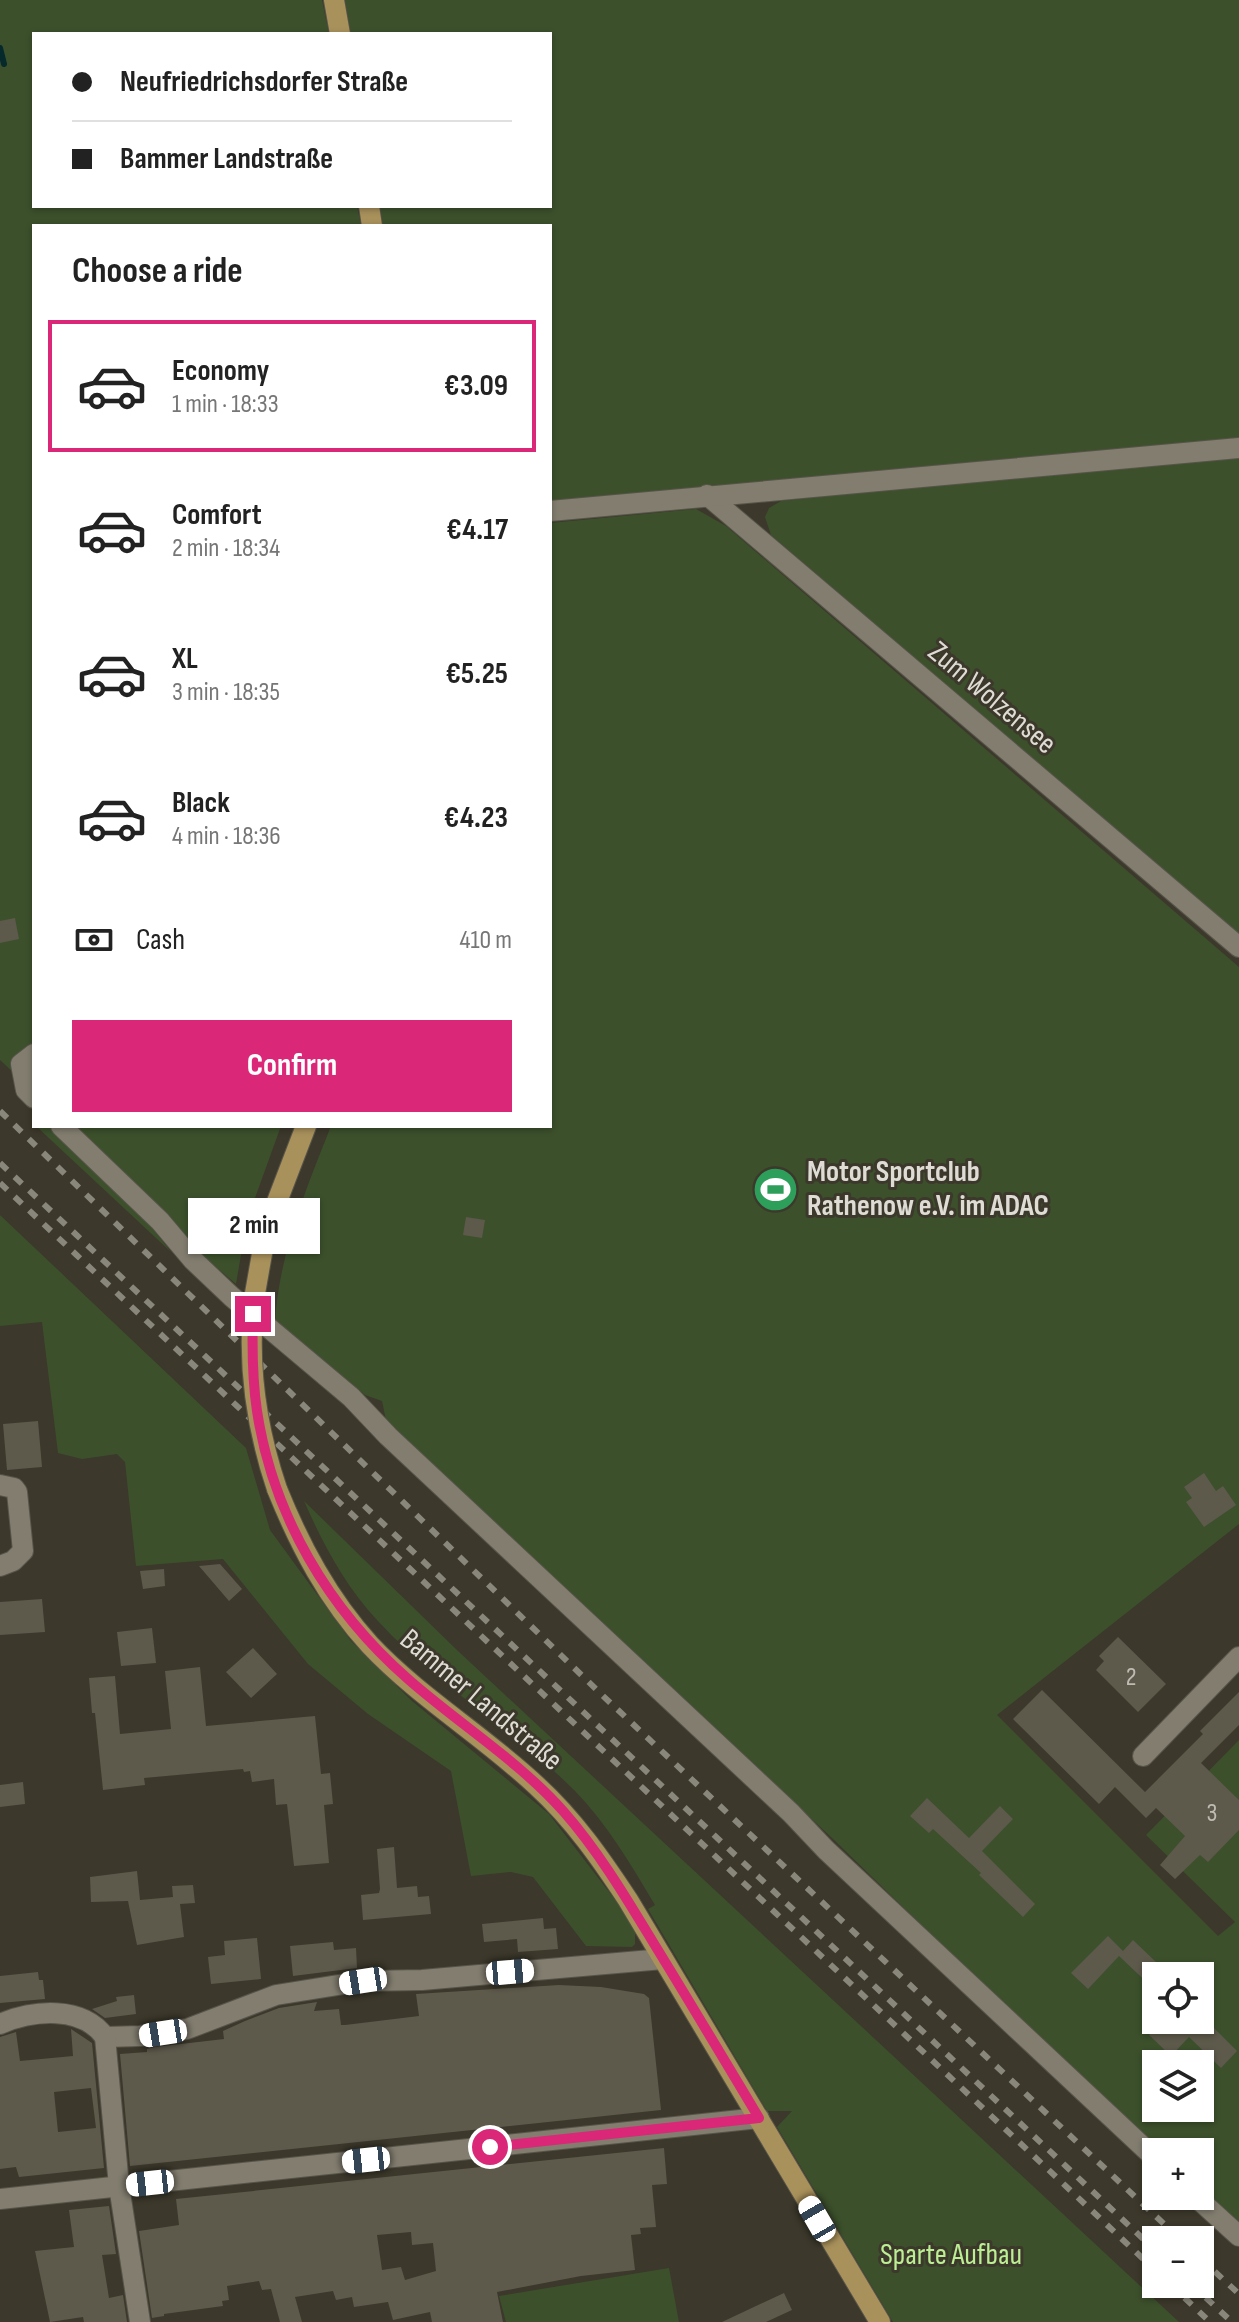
<!DOCTYPE html>
<html lang="en">
<head>
<meta charset="utf-8">
<style>
  body { margin:0; font-family:"Sofia Sans Condensed",sans-serif; background:#f6f6f6; color:#222; height:100vh; display:flex; flex-direction:column; font-size:30px; white-space:nowrap }
  * { box-sizing:border-box; margin:0 }
  p { font-size:26px; color:#767676 }
  .icon { flex:none; width:44px; height:44px; fill:none; stroke:currentColor; stroke-width:2; stroke-linecap:round; stroke-linejoin:round }
  .map { position:relative; flex:1; overflow:hidden }
  .panel { position:absolute; left:32px; top:224px; width:520px; height:904px; display:flex; flex-direction:column; background:#fff; border-radius:0px; box-shadow:0 2px 6px #0004 }
  .panel>* { flex:none }
  .hud { position:absolute; left:32px; top:32px; width:520px; height:176px; border-radius:0px; box-shadow:0 2px 6px #0004; display:grid; align-content:center; height:176px; padding:0 40px; background:#fff }
  .fabs { position:absolute; left:1142px; top:1962px; display:grid; gap:16px }
  .fabs a { display:grid; place-items:center; width:72px; height:72px; border-radius:0px; background:#fff; box-shadow:0 2px 6px #0004; font-size:40px }
  .end { position:absolute; width:36px; height:36px; margin:-18px; border:10px solid #db2777; background:#fff; box-shadow:0 0 0 4px #fff }
  .from { border-radius:50% }
  .bubble { position:absolute; height:56px; border-radius:0px; background:#fff; box-shadow:0 2px 6px #0004; font-size:26px; font-weight:700; line-height:56px; text-align:center }
  .car { position:absolute; width:24px; height:48px; margin:-24px -12px; border-radius:10px; box-shadow:0 0 6px 2px #0007; background:linear-gradient(#fff 24%,#345 0 40%,#fff 0 76%,#345 0 86%,#fff 0) }
  .hud b { display:flex; align-items:center; gap:28px; height:76px; font-size:30px }
  .hud b+b { border-top:2px solid #e0e0e0 }
  .hud i { width:20px; height:20px; background:#222 }
  ul { padding:0; list-style:none }
  li { display:flex; align-items:center; gap:24px; height:132px; margin:0 16px 12px; padding:0 24px; border:4px solid transparent; border-radius:0px }
  li div { flex:1 }
  li b { display:block; font-size:30px }
  li em { font-style:normal; font-weight:700 }
  li.active { border-color:#db2777 }
  li>.icon { width:72px; height:72px; stroke-width:1.5 }
  h2 { padding:0 40px; font-size:36px; line-height:96px }
  .pay { display:flex; align-items:center; gap:20px; height:88px; padding:0 40px; font-size:30px }
  .pay p { margin-inline-start:auto }
  .cta { display:flex; gap:16px; margin-top:auto; padding:16px 40px }
  .cta a { flex:1; height:92px; border-radius:0px; background:#db2777; color:#fff; font-size:32px; font-weight:700; line-height:92px; text-align:center }
  .map>svg:first-child { display:block }
  .green { fill:#3c502c; fill-rule:evenodd }
  .lines { fill:none; stroke-linecap:round; stroke-linejoin:round }
  .stream { stroke:#06292b; stroke-width:6 }
  .building { fill:#5d594b; fill-rule:evenodd }
  .minor-casing { stroke:#575449; stroke-width:22 }
  .major-casing { stroke:#575449; stroke-width:22 }
  .minor { stroke:#827d6f; stroke-width:20 }
  .major { stroke:#a9915b; stroke-width:20 }
  .rail { stroke:#89867b; stroke-width:6; stroke-dasharray:10 10; stroke-linecap:butt }
  .major-bridge-casing { stroke:#575449; stroke-width:22; stroke-linecap:butt }
  .major-bridge { stroke:#a9915b; stroke-width:20 }
  .route { stroke:#db2777; stroke-width:10 }
  .labels { text-anchor:middle; dominant-baseline:central; stroke-width:6; stroke-linejoin:round; paint-order:stroke }
  .number-label { font-size:26px; fill:#bebbb2 }
  .street-label { font-size:30px; fill:#dedcd4; stroke:#3c382b }
  .poi-label { font-size:30px; font-weight:bold; fill:#dedcd4; stroke:#3c382b; text-anchor:start }
  .park-label { font-size:30px; fill:#bcee94; stroke:#3c382b }
</style>
</head>
<body>
<div class="map">
<svg width="1239" height="2322" viewBox="0 0 1239 2322">
  <rect width="100%" height="100%" fill="#3c382b"/>
  <!-- green -->
  <g class="green">
    <path d="M0 0H322L329 34H34V206H357L361 226H34V1092L0 1060Z"/>
    <path d="M345 0H1239V442L550 501V226H383L380 206H550V34H351Z"/>
    <path d="M1239 454V936L771 535 765 517 769 508 781 501Z"/>
    <path d="M696 509 726 526 1239 967V1524L997 1715 1218 1936 1235 1922 1146 1835 1239 1740V2230L1200 2194V2152H1156L1139 2137 831 1837 387 1425 382 1401 365 1395 275 1322C279 1254 306 1189 331 1126H550V523ZM1156 1976H1200V2020H1156ZM1156 2064H1200V2108H1156Z"/>
    <path d="M36 1126H49L138 1210 171 1252Z"/>
    <path d="M71 1126H281L247 1220 236 1284 196 1250Z"/>
    <path d="M0 1215 246 1448 270 1530 351 1641 412 1701 549 1814 623 1910 635 1933V1944L632 1947 586 1946 533 1877 511 1872 471 1876 451 1771 368 1714 308 1664 223 1559 136 1566 125 1462 117 1454 82 1459 58 1453 42 1322 0 1326Z"/>
    <path d="M304 1501 458 1651 1179 2322H893L777 2127 792 2111H767L648 1909 655 1905C631 1865 608 1825 575 1791 513 1729 436 1685 377 1620 345 1586 323 1544 304 1501Z"/>
    <path d="M669 2268 679 2322H506L499 2296Z"/>
  </g>
  <g class="lines">
    <!-- stream -->
    <path class="stream" d="M0 48 4 64"/>
  </g>
  <!-- building -->
  <g class="building">
    <path d="M15 918 19 939 0 943V921Z"/>
    <path d="M466 1217 485 1220 482 1238 463 1235Z"/>
    <path d="M38 1421 42 1467 7 1470 3 1424Z"/>
    <path d="M1204 1473 1216 1491 1223 1486 1236 1505 1204 1527 1186 1502 1192 1498 1184 1487Z"/>
    <path d="M220 1564 242 1589 229 1601 199 1566Z"/>
    <path d="M164 1569 165 1586 143 1589 140 1571Z"/>
    <path d="M42 1599 45 1632 0 1635V1602Z"/>
    <path d="M152 1628 156 1663 121 1666 117 1632Z"/>
    <path d="M1118 1637 1166 1684 1138 1712 1096 1670 1104 1661 1099 1656Z"/>
    <path d="M253 1648 277 1674 251 1698 226 1672Z"/>
    <path d="M200 1667 206 1726 315 1716 321 1774 330 1773 333 1804 324 1805 329 1863 294 1866 287 1804 276 1805 274 1779 252 1782 250 1771 244 1772 243 1769 144 1778 145 1785 103 1790 95 1713H92L89 1678 115 1676 120 1734 171 1729 165 1671Z"/>
    <path d="M1042 1690 1145 1792 1203 1734 1200 1731 1239 1692V1725L1201 1763 1239 1800V1830L1208 1862 1200 1855 1175 1879 1160 1865 1185 1836 1156 1808 1146 1818 1115 1787 1099 1804 1013 1719Z"/>
    <path d="M23 1782 25 1804 0 1807V1785Z"/>
    <path d="M927 1798 969 1838 1000 1806 1013 1819 982 1851 1035 1904 1023 1917 979 1875 981 1873 933 1829 929 1833 910 1816Z"/>
    <path d="M394 1847 397 1888 417 1886 418 1897 429 1896 431 1914 363 1920 361 1895 379 1893 380 1889 377 1849Z"/>
    <path d="M137 1871 140 1900 173 1897 172 1886 193 1885 195 1903 180 1904 184 1937 137 1945 128 1901 91 1902 90 1877Z"/>
    <path d="M543 1918 544 1929 556 1928 558 1949 518 1952 517 1939 484 1942 482 1924Z"/>
    <path d="M1108 1936 1123 1951 1133 1940 1156 1962V1991L1119 1956 1088 1989 1071 1973Z"/>
    <path d="M257 1938 261 1979 211 1984 208 1957 225 1955 224 1941Z"/>
    <path d="M333 1942 334 1950 356 1948 357 1968 293 1976 290 1946Z"/>
    <path d="M38 1972 39 1980H43L45 1999 0 2003V1976Z"/>
    <path d="M559 1985 601 1987 644 1994 649 1998 661 2110 130 2166 120 2054 147 2052V2049L155 2047 224 2039 223 2031 245 2021 279 2008 317 2002 314 2011 339 2009 341 2025H345L419 2016 416 1994Z"/>
    <path d="M134 1995 136 2014 105 2018 92 2009 117 2001 116 1997Z"/>
    <path d="M1163 2020H1206L1237 2051 1221 2068 1189 2037 1171 2056 1149 2035Z"/>
    <path d="M71 2029 92 2043 104 2168 19 2177 16 2167 0 2169V2037L16 2032 20 2061 73 2056ZM91 2088 96 2128 58 2132 54 2092Z"/>
    <path d="M664 2148 667 2184 652 2185 656 2227 640 2228 641 2234 631 2235 635 2270 581 2276 497 2292 503 2322H432L430 2312 393 2320 388 2302 354 2307 352 2297 336 2300 333 2291 295 2297 302 2322H280L271 2289 262 2290 259 2281 227 2286 229 2300 222 2301 223 2306 164 2314V2316L152 2318 139 2231 179 2225 176 2199ZM411 2232 412 2245 433 2243 436 2271 405 2280 401 2267 382 2270 377 2235Z"/>
    <path d="M109 2206 116 2254 102 2255 109 2298 123 2295 127 2322H84L83 2317 50 2322 35 2251 74 2247 69 2210Z"/>
    <path d="M784 2293 792 2310 766 2322H722Z"/>
  </g>
  <g class="lines">
    <defs>
      <g id="minor">
        <path d="M707 495 1239 947"/>
        <path d="M550 511 1239 448"/>
        <path d="M34 1054 21 1064 26 1090 34 1098"/>
        <path d="M61 1126 160 1221 193 1260 232 1297 351 1397 388 1436 791 1813 826 1850 1156 2159"/>
        <path d="M0 1485 14 1488 17 1492 23 1551 13 1561 0 1566"/>
        <path d="M1143 1756 1239 1657"/>
        <path d="M0 2024C33 2010 82 2005 105 2037L140 2036 187 2029 276 1995 363 1981 422 1980 663 1959"/>
        <path d="M105 2037 119 2186 140 2322"/>
        <path d="M1195 2196 1239 2236"/>
        <path d="M0 2199 759 2118"/>
      </g>
      <g id="major">
        <path d="M334 0 340 34"/>
        <path d="M369 206 372 226"/>
        <path d="M254 1299 263 1248 273 1212 306 1126"/>
        <path d="M277 1489C300 1546 328 1599 370 1645 420 1698 484 1736 537 1786 574 1820 601 1859 628 1900L880 2322"/>
      </g>
    </defs>
    <!-- minor casing -->
    <use href="#minor" class="minor-casing"/>
    <!-- major casing -->
    <use href="#major" class="major-casing"/>
    <!-- minor -->
    <use href="#minor" class="minor"/>
    <!-- major -->
    <use href="#major" class="major"/>
    <!-- rail -->
    <g class="rail">
      <path d="M0 1111 601 1694 1181 2240"/>
      <path d="M0 1163 1156 2251"/>
      <path d="M0 1183 1156 2271"/>
      <path d="M1200 2258 1239 2294"/>
      <path d="M1170 2284 1210 2322"/>
      <path d="M1191 2284 1232 2322"/>
    </g>
    <defs>
      <path id="major-bridge" d="M254 1299C247 1364 256 1427 277 1489"/>
    </defs>
    <!-- major-bridge casing -->
    <use href="#major-bridge" class="major-bridge-casing"/>
    <!-- major-bridge -->
    <use href="#major-bridge" class="major-bridge"/>
  </g>
  <g class="lines">
    <!-- route -->
    <path class="route" d="M253 1314C252 1346 252 1378 257 1411 273 1516 329 1610 408 1679 459 1724 519 1761 564 1812 600 1853 628 1901 656 1947 691 2004 725 2061 759 2118L490 2147"/>
  </g>
  <!-- icons -->
  <defs>
    <symbol id="stadium-disc" viewBox="-11 -11 22 22"><circle r="9.5" fill="#2e9e5b" stroke="#3c382b"/><path d="M0-5a6.5 5 0 1 0 0 10a6.5 5 0 1 0 0-10ZM-3.5-1.8h7v3.6h-7Z" fill="#fff"/></symbol>
  </defs>
  <g fill-rule="evenodd">
    <use href="#stadium-disc" x="750" y="1164" width="51" height="51"/>
  </g>
  <g class="labels">
    <!-- number labels -->
    <g class="number-label">
      <text x="1131" y="1677">2</text>
      <text x="1212" y="1813">3</text>
    </g>
    <!-- street labels -->
    <g class="street-label">
      <text transform="translate(992 698) rotate(40)">Zum Wolzensee</text>
      <text transform="translate(481 1700) rotate(40)">Bammer Landstraße</text>
    </g>
    <!-- poi labels -->
    <g class="poi-label">
      <text x="807" y="1172">Motor Sportclub<tspan x="807" dy="34">Rathenow e.V. im ADAC</tspan></text>
    </g>
    <!-- park labels -->
    <g class="park-label">
      <text x="951" y="2255">Sparte Aufbau</text>
    </g>
  </g>
</svg>
<div class="fabs">
<a><svg class="icon" aria-label="locate" viewBox="0 0 24 24"><circle cx="12" cy="12" r="6"/><path d="M12 2v4M12 18v4M2 12h4M18 12h4"/></svg></a>
<a><svg class="icon" aria-label="layers" viewBox="0 0 24 24"><path d="M12 4l9 5-9 5-9-5zM3 14l9 5 9-5"/></svg></a>
<a>+</a>
<a>−</a>
</div>
<i class="end from" style="left:490px;top:2147px"></i>
<i class="end" style="left:253px;top:1314px"></i>
<div class="bubble" style="left:188px;top:1198px;width:132px">2 min</div>
<i class="car" style="left:510px;top:1972px;rotate:85deg"></i>
<i class="car" style="left:363px;top:1981px;rotate:261deg"></i>
<i class="car" style="left:163px;top:2033px;rotate:261deg"></i>
<i class="car" style="left:366px;top:2160px;rotate:264deg"></i>
<i class="car" style="left:150px;top:2183px;rotate:264deg"></i>
<i class="car" style="left:817px;top:2219px;rotate:330deg"></i>
<div class="hud">
<b><i class="from"></i>Neufriedrichsdorfer Straße</b>
<b><i></i>Bammer Landstraße</b>
</div>
<section class="panel">
<h2>Choose a ride</h2>
<ul>
<li class="active"><svg class="icon" aria-label="car" viewBox="0 0 24 24"><path d="M5 17H2v-5l4-1 3-4h7l3 4 3 1v5h-3M9 17h6M6 11h13"/><circle cx="7" cy="17" r="2"/><circle cx="17" cy="17" r="2"/></svg><div><b>Economy</b><p>1 min · 18:33</p></div><em>€3.09</em></li>
<li><svg class="icon" aria-label="car" viewBox="0 0 24 24"><path d="M5 17H2v-5l4-1 3-4h7l3 4 3 1v5h-3M9 17h6M6 11h13"/><circle cx="7" cy="17" r="2"/><circle cx="17" cy="17" r="2"/></svg><div><b>Comfort</b><p>2 min · 18:34</p></div><em>€4.17</em></li>
<li><svg class="icon" aria-label="car" viewBox="0 0 24 24"><path d="M5 17H2v-5l4-1 3-4h7l3 4 3 1v5h-3M9 17h6M6 11h13"/><circle cx="7" cy="17" r="2"/><circle cx="17" cy="17" r="2"/></svg><div><b>XL</b><p>3 min · 18:35</p></div><em>€5.25</em></li>
<li><svg class="icon" aria-label="car" viewBox="0 0 24 24"><path d="M5 17H2v-5l4-1 3-4h7l3 4 3 1v5h-3M9 17h6M6 11h13"/><circle cx="7" cy="17" r="2"/><circle cx="17" cy="17" r="2"/></svg><div><b>Black</b><p>4 min · 18:36</p></div><em>€4.23</em></li>
</ul>
<div class="pay"><svg class="icon" aria-label="cash" viewBox="0 0 24 24"><path d="M3 7h18v10H3z"/><circle cx="12" cy="12" r="2"/></svg>Cash<p>410 m</p></div>
<div class="cta"><a>Confirm</a></div>
</section>
</div>
</body>
</html>
